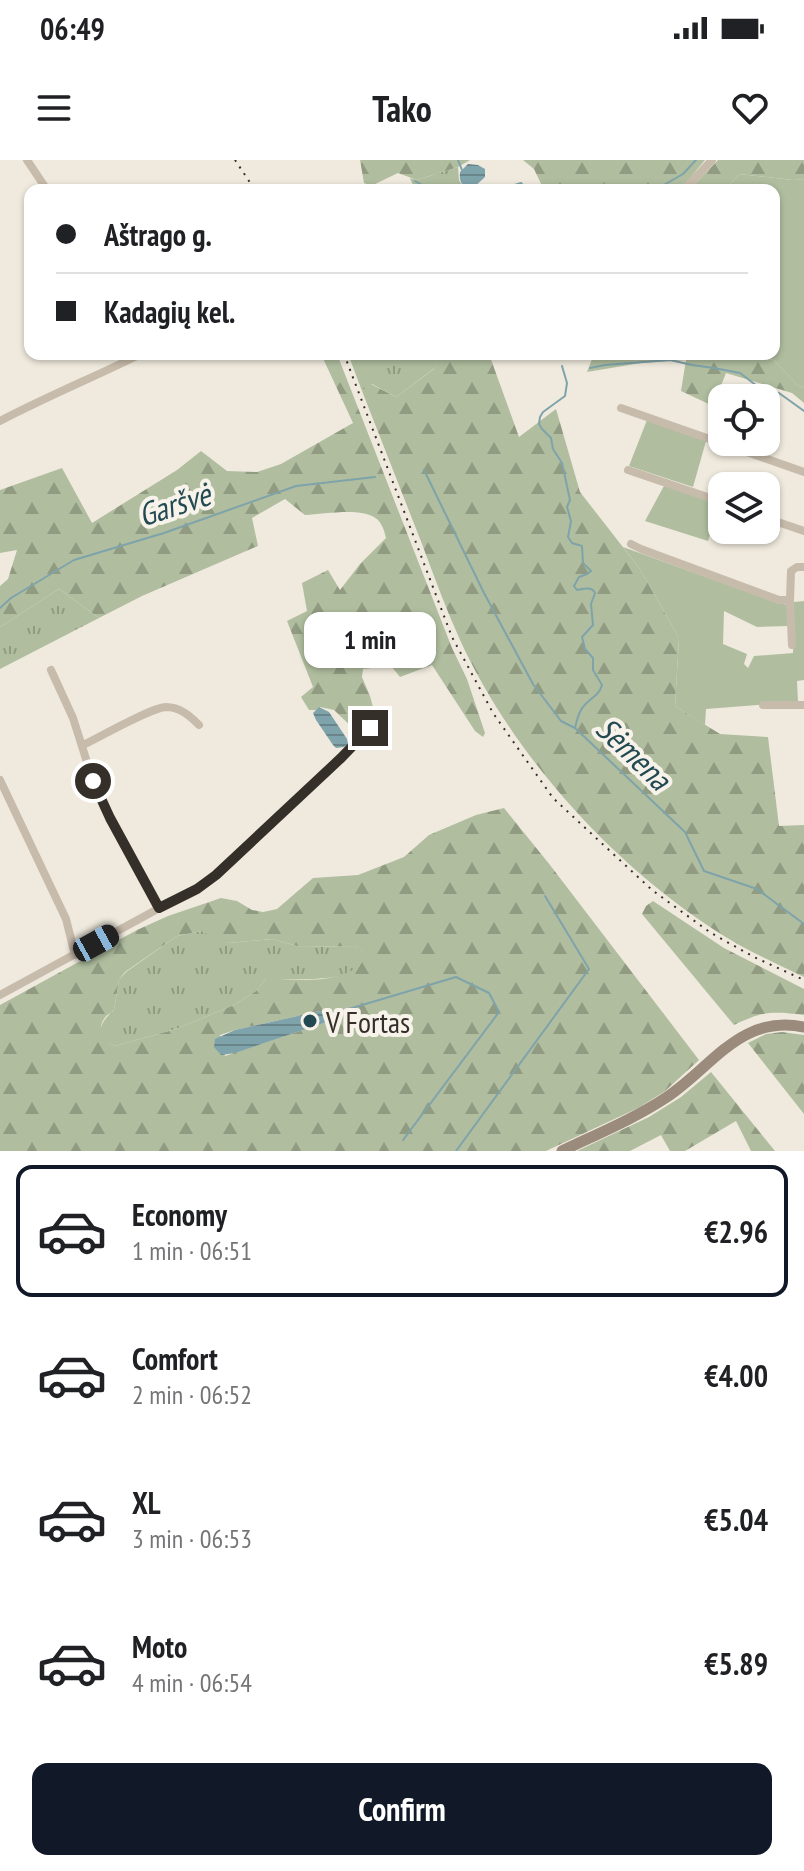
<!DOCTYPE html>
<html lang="en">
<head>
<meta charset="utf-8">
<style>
  body { margin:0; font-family:"PT Sans Narrow",sans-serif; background:#f6f6f6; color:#202124; height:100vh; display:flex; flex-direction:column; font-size:30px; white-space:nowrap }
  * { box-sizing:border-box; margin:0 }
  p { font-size:26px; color:#757577 }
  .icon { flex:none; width:44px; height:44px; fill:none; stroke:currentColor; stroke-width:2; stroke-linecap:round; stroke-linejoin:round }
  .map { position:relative; height:991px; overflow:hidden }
  .details { display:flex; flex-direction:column; background:#fff; flex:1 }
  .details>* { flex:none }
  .hud { position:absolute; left:24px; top:24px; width:756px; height:176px; border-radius:16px; box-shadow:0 2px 6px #0004; display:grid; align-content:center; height:176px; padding:0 32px; background:#fff }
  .tools { position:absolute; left:708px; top:224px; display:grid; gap:16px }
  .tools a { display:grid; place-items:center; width:72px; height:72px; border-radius:16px; background:#fff; box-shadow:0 2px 6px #0004; font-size:40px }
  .end { position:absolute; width:36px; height:36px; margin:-18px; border:10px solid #352f29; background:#fff; box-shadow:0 0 0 4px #fff }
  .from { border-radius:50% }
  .bubble { position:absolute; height:56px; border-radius:16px; background:#fff; box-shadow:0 2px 6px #0004; font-size:26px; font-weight:700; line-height:56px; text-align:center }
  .car { position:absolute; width:24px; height:48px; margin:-24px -12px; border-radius:10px; box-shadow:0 0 6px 2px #0007; background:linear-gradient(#222 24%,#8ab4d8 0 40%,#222 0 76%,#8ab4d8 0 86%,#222 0) }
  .hud b { display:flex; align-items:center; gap:28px; height:76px; font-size:30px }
  .hud b+b { border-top:2px solid #e0e0e0 }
  .hud i { width:20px; height:20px; background:#202124 }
  ul { padding:14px 0 0; list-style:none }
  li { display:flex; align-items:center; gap:24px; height:132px; margin:0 16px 12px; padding:0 16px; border:4px solid transparent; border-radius:16px }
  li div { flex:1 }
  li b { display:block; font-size:30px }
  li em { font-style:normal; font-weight:700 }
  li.on { border-color:#111827 }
  li>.icon { width:72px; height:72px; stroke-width:1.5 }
  .cta { display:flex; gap:16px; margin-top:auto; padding:16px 32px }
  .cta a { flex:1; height:92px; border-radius:16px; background:#111827; color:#fff; font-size:32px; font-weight:700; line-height:92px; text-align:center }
  .status { display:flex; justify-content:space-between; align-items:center; height:56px; padding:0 40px; background:#fff; direction:ltr }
  .status svg { height:22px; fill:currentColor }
  header { display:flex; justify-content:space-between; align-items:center; height:104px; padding:0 32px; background:#fff; font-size:36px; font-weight:700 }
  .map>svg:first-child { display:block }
  .grass { fill:url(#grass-tufts) }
  .forest { fill:url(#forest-firs); fill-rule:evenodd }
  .green { fill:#b0be9f }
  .water { fill:url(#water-rules) }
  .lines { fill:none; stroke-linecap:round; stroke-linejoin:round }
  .stream { stroke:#7fa3aa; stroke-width:2 }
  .minor { stroke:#c7bbab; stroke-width:8 }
  .secondary { stroke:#9b8b7c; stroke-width:11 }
  .rail { stroke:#352f29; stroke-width:2; stroke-dasharray:2 6; stroke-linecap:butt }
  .route { stroke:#352f29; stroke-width:10 }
  .poi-dot { fill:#234a53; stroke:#f8f3ea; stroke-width:3 }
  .labels { text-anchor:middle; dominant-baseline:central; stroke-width:8; stroke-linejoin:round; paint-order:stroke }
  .poi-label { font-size:30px; fill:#352f29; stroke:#f8f3ea; text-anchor:start }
  .water-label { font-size:32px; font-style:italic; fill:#234a53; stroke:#f8f3ea }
</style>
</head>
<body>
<div class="status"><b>06:49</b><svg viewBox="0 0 49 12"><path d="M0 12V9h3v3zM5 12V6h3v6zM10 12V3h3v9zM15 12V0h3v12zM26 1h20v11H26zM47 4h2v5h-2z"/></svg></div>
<header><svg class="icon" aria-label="menu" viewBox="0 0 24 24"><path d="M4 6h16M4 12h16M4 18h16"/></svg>Tako<svg class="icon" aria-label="heart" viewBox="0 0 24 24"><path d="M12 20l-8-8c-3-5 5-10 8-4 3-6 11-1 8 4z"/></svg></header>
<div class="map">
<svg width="804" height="991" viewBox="0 0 804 991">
  <defs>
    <pattern id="grass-tufts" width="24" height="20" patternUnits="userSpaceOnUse" patternTransform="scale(2)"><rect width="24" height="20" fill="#b0be9f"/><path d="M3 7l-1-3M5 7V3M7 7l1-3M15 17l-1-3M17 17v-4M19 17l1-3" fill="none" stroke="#909b82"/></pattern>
    <pattern id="forest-firs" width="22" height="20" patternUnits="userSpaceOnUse" patternTransform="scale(2)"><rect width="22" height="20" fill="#b0be9f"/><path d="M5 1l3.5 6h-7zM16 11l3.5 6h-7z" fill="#909b82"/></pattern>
    <pattern id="water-rules" width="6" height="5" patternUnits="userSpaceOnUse" patternTransform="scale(2)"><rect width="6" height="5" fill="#7fa3aa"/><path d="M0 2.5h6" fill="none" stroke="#69858a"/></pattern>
  </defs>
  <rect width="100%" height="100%" fill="#f0eade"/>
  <!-- grass -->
  <g class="grass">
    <path d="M458 7 459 20 463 27 460 30H415L410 18 417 20Z"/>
    <path d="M348 194H440L435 208 396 237 372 224 362 231Z"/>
    <path d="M59 429 99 458 0 509V467Z"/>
    <path d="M202 771 228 783 272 779 301 787 354 786 360 788 362 792C362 796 362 801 360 805 349 824 285 818 266 819L256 831 234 845 176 869 115 886C92 877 100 862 114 850L119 820 126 812 177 776Z"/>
  </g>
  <!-- forest -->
  <g class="forest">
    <path d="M360 0H470L458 7 417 20 398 13 371 26 364 23Z"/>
    <path d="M523 0H705L686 23 677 30H544L534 9Z"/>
    <path d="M718 0H804V19L793 20 739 14 725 30H689Z"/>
    <path d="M321 194H337L452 488 467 519 485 573 483 577 475 571 432 505 400 517 391 506 363 509 362 517 370 536 376 558 360 575 334 550 320 547 316 550H309L301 537 313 527 287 461 307 451 302 423 328 410 340 430 360 404 386 378C384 369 381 360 372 356 357 348 323 354 305 355L285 339 252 358 258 386 142 436 99 458 59 429 0 467V426L8 419 17 390 0 393V330L62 308 92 363 177 310 201 291 227 311 257 312 281 304 353 263Z"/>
    <path d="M440 194H489L519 277 556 249 580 332 640 409 679 478 675 546 720 574 768 577 779 666 804 665V817C773 802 741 788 713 769 609 701 512 593 460 480 446 449 434 416 422 384 402 333 382 282 362 231L371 224 396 237 434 209Z"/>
    <path d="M621 194H740L774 200 797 225 804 228V243L792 233 726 213 713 246 681 231 686 200 641 203Z"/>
    <path d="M504 648 550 705 699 900 664 932 638 948 546 991H0V845L137 770 168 756 221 738 237 741 252 750 263 752 277 749 313 718 358 715 404 697 429 675 476 655ZM202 771 219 781 228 783 272 779 301 787 354 786 359 788 362 792 360 805C334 826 296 818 266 819L256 831 234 845 176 869 115 886C105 882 96 870 104 859 106 855 111 853 114 850L119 820 125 812 177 776ZM320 851 324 863 225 896 220 875 235 870Z"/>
    <path d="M653 741 724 788 804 829V855C772 851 763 851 734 865L642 754 646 746Z"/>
    <path d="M782 872 804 875V954L748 883 766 874Z"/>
    <path d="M711 912 775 991H751L736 961 685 991H670L661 975 630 991H577L649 957 681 937Z"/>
  </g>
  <!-- green -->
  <g class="green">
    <path d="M739 14 793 20 804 19V228L797 225 774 200 740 194H774V30H725Z"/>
    <path d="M594 194H621L641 203 587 212Z"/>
    <path d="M647 260 706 281 693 327 629 306Z"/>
    <path d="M665 324 720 345 708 381 645 361Z"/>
    <path d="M623 387 775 442 788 445V466L757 467 724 451 723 484 747 494 744 504 748 508 754 496 793 493 794 442 804 441V520L797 521 798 542 706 549 705 565 675 546 679 478 640 409Z"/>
  </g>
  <!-- water -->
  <g class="water">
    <path d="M468 4 478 5 485 9V17L471 30C461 26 459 21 460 12Z"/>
    <path d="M319 547 329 552 347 579 348 584 344 587 336 588 333 585 316 560 313 553Z"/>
    <path d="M320 851H330L332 854 331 859 324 863 235 893 221 895 214 887 215 879 235 870Z"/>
  </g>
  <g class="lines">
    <!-- stream -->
    <g class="stream">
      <path d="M458 0 462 10"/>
      <path d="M415 21 422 25 448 30"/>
      <path d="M498 30 521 23 527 30"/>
      <path d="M655 30 683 14 696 0"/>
      <path d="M559 194 560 196"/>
      <path d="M562 206 567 223 565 236 543 252 540 257 539 264 542 269 551 278 553 289 562 303 570 340 567 347 571 361 568 377 572 383 582 386 583 403 591 411 587 414 579 417 574 426 577 430C583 429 592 426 595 433L591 444 593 465 582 477 585 489 593 498V510L602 525C599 536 590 538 583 547 578 553 577 560 575 568L685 672 704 711 757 729 804 764"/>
      <path d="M590 208 605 205 670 200 692 205 714 208 740 213 761 229 779 233 804 251"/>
      <path d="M424 310 484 433 533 524 561 561 575 568"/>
      <path d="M0 448 11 438 74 400 164 373 296 326 375 317"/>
      <path d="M332 854 456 817 489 833 499 852 403 980"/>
      <path d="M456 991 589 809 545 736"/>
    </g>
    <!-- minor -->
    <g class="minor">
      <path d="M27 0 47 30"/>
      <path d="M684 30 712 0"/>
      <path d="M621 248 804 312"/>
      <path d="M0 261C46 237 94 217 141 194"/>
      <path d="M628 310 722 342"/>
      <path d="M766 358 804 371"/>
      <path d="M631 384 641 389 779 440H790"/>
      <path d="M792 485 790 440 791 411 797 407H804"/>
      <path d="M51 510 73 558 93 621 110 658 159 748"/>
      <path d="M763 545H804"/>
      <path d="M83 585C100 577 150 548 166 547 180 547 190 556 199 565"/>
      <path d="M0 620 66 759 75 795"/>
      <path d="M0 835 209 721 341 598 370 568"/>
    </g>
    <!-- secondary -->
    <path class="secondary" d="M562 991C597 974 634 959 667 937 713 906 741 854 804 867"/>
    <!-- rail -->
    <g class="rail">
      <path d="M235 0 255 30"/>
      <path d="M344 194 452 477 493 553 553 638 652 730 711 773 754 797 804 820"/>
    </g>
  </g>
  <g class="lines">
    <!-- route -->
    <path class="route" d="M93 621 110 658 159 748 197 729 216 715 341 598 370 568"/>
  </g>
  <!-- markers -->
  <circle class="poi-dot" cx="310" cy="861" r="8"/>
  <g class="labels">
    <!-- poi labels -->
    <g class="poi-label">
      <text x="326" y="861">V Fortas</text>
    </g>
    <!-- water labels -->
    <g class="water-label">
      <text transform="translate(174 344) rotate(-18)">Garšvė</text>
      <text transform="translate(634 593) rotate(44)">Sėmena</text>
    </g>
  </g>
</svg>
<div class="tools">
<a><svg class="icon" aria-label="locate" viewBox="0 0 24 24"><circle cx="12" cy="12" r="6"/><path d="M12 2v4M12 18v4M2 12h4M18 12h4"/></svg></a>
<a><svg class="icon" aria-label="layers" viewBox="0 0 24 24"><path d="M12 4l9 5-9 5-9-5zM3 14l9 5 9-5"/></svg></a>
</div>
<i class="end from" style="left:93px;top:621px"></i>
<i class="end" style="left:370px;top:568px"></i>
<div class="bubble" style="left:304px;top:452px;width:132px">1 min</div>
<i class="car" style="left:96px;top:783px;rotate:61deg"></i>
<div class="hud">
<b><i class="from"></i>Aštrago g.</b>
<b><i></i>Kadagių kel.</b>
</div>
</div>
<section class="details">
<ul>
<li class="on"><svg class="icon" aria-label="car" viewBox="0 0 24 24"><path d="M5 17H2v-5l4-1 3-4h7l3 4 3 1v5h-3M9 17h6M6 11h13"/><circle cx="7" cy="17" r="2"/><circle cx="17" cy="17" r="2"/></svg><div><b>Economy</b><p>1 min · 06:51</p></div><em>€2.96</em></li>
<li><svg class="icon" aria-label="car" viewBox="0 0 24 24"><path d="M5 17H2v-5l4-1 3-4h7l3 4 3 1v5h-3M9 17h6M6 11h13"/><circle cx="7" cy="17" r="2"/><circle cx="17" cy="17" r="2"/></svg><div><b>Comfort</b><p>2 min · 06:52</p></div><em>€4.00</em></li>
<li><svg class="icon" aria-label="car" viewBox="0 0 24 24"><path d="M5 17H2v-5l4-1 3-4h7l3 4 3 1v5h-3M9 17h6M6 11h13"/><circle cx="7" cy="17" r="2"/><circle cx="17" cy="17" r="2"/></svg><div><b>XL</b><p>3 min · 06:53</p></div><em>€5.04</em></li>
<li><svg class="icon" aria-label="car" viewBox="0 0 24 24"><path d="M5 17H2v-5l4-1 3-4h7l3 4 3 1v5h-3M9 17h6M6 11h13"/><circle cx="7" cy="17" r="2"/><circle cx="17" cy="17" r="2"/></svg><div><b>Moto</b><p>4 min · 06:54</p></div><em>€5.89</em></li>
</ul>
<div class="cta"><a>Confirm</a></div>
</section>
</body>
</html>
